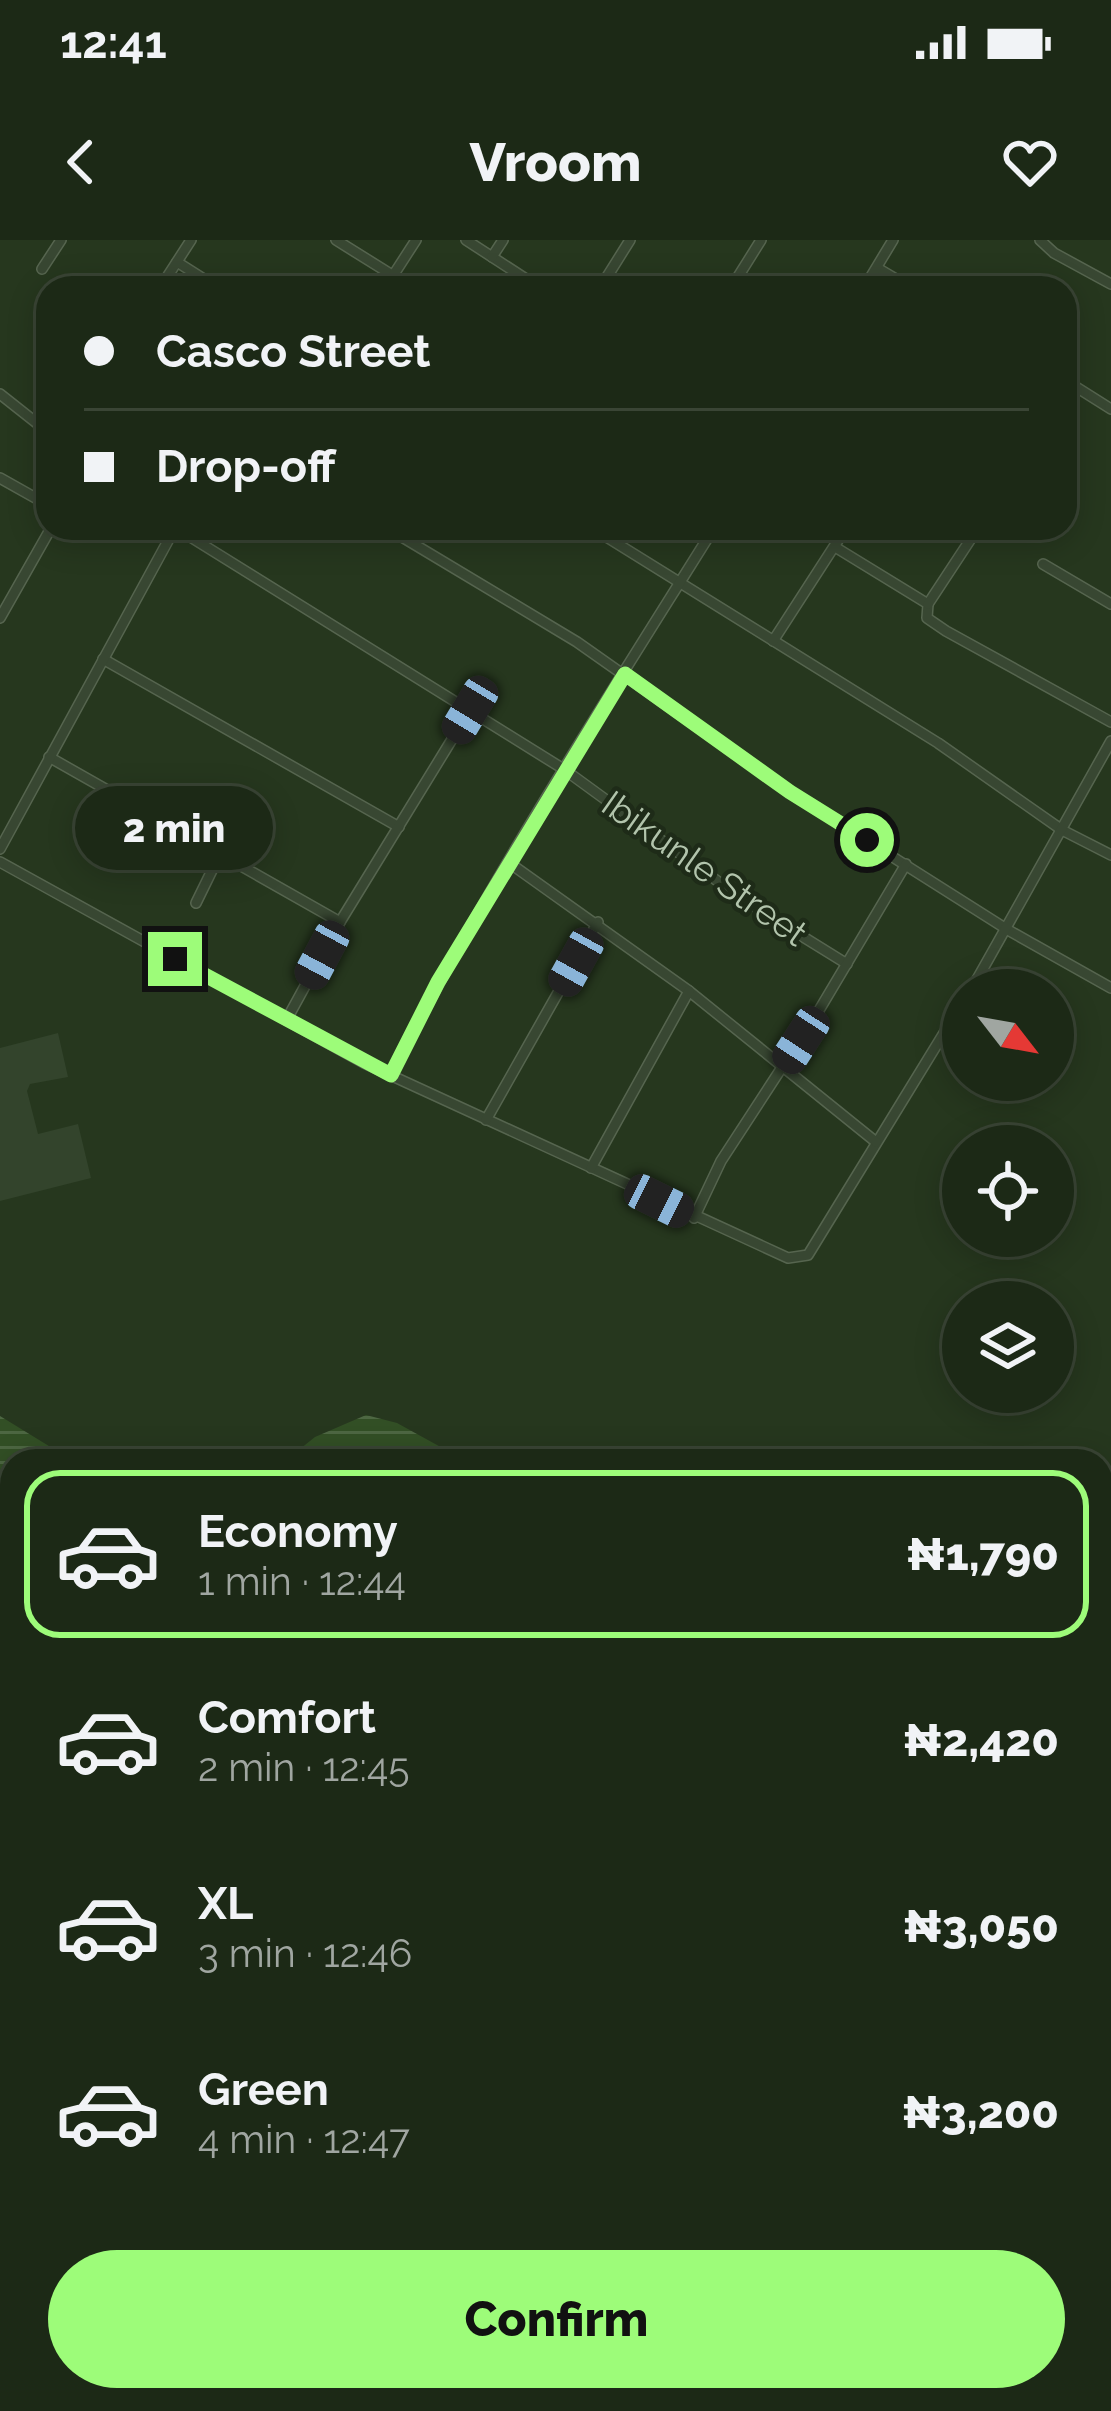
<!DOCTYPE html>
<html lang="en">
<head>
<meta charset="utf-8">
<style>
  body { margin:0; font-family:Raleway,sans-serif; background:#25311f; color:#f1f3f6; height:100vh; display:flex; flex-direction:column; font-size:45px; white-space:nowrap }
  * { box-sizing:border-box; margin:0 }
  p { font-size:39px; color:#a0a6a1 }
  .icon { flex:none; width:66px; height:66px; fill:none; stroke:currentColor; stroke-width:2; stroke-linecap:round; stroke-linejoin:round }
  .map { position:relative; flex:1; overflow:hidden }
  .drawer { position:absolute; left:0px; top:1209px; width:1113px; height:963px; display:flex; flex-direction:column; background:#1c2916; border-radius:36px 36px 0 0; box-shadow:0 6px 30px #0003,0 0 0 3px #3a4535 }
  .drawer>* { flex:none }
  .banner { position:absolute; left:36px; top:36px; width:1041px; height:264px; border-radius:36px; box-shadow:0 6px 30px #0003,0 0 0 3px #3a4535; display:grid; align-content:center; height:264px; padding:0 48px; background:#1c2916 }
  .needle { width:78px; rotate:121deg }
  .controls { position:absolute; left:942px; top:729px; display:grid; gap:24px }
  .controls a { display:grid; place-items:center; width:132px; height:132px; border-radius:50%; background:#1c2916; box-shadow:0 6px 30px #0003,0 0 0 3px #3a4535; font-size:60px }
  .end { position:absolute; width:54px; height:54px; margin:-27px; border:15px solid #9dfc79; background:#111; box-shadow:0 0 0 6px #111 }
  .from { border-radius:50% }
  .bubble { position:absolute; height:84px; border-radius:42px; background:#1c2916; box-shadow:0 6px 30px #0003,0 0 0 3px #3a4535; font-size:39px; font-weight:800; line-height:84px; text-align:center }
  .car { position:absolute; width:36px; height:72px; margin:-36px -18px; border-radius:15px; box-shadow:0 0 9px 3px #0007; background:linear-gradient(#222 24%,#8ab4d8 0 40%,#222 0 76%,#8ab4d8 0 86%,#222 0) }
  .banner b { display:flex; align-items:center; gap:42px; height:114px; font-size:45px }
  .banner b+b { border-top:3px solid #3a4535 }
  .banner i { width:30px; height:30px; background:#f1f3f6 }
  ul { padding:21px 0 0; list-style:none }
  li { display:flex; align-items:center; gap:36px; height:168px; margin:0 24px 18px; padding:0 24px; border:6px solid transparent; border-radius:36px }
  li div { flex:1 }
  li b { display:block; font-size:45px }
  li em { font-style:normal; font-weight:800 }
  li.selected { border-color:#9dfc79 }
  li>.icon { width:108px; height:108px; stroke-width:1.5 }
  .cta { display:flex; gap:24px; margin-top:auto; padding:24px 48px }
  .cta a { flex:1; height:138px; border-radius:72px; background:#9dfc79; color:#111; font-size:48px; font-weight:800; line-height:138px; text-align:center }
  .status { display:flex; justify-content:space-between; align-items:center; height:84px; padding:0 60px; background:#1c2916; direction:ltr }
  .status svg { height:33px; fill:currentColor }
  header { display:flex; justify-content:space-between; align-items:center; height:156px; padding:0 48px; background:#1c2916; font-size:54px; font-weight:800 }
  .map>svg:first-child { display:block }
  .airport { fill:#33442c }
  .forest { fill:url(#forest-firs) }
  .water { fill:url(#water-rules) }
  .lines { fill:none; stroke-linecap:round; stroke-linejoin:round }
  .minor-casing { stroke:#56654f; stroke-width:12 }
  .minor { stroke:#384732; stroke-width:9 }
  .route { stroke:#9dfc79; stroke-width:15 }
  .labels { text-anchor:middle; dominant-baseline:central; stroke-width:9; stroke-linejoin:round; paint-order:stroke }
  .street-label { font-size:36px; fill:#b2c4ac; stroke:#1e2b18 }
</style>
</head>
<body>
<div class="status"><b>12:41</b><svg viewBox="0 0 49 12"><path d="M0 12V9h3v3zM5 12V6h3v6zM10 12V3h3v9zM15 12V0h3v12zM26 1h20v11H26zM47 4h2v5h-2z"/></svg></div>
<header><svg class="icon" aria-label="back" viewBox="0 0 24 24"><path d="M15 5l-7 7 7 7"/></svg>Vroom<svg class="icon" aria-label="heart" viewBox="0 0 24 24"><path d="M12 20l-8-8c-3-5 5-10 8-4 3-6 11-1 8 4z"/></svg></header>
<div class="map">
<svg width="1111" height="2171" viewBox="0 0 1111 2171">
  <defs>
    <pattern id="forest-firs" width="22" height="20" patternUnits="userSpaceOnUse" patternTransform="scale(3)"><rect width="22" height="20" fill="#404029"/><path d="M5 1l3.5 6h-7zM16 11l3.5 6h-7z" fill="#595a45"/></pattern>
    <pattern id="water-rules" width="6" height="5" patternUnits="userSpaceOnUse" patternTransform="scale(3)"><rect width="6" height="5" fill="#324f25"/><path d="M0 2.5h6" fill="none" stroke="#4d6742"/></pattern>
  </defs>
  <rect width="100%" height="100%" fill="#26371e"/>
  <!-- airport -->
  <path class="airport" d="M58 793 68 837 30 844 27 851 38 894 78 884 91 938 0 961V808Z"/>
  <!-- forest -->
  <path class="forest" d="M0 1872 12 1880V2160H300L322 2171H0Z"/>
  <!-- water -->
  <g class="water">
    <path d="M366 1175 397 1183 466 1221H285L315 1197Z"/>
    <path d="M0 1176 57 1211 81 1221H12V1395L0 1386Z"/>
  </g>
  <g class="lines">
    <defs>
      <g id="minor">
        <path d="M336 0 413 48"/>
        <path d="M466 0 540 48"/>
        <path d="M1040 0 1054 13 1111 44"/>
        <path d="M492 17 503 0"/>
        <path d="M177 22 218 48"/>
        <path d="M877 28 911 48"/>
        <path d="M42 29 61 0"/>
        <path d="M160 48 191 0"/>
        <path d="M385 48 416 0"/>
        <path d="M600 48 630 0"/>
        <path d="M731 48 761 0"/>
        <path d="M864 48 893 0"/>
        <path d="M1065 140 1111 169"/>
        <path d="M0 154 48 192"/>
        <path d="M0 238 48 265"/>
        <path d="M1065 260 1071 263"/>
        <path d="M176 288 565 530 742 659 847 724"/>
        <path d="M387 288 577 402 790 552 1008 690 1111 748"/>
        <path d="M592 288 938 503 1062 590 1111 615"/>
        <path d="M835 307 928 364 927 378 946 391 1111 482"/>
        <path d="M1043 324 1111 364"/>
        <path d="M928 364 978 288"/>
        <path d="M0 378 51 288"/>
        <path d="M773 401 846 288"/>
        <path d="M103 419 399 587"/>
        <path d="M49 517 340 682"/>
        <path d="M0 609 175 288"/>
        <path d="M0 622 364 823 788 1018 808 1015 963 762"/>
        <path d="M508 622 689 751 876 902"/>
        <path d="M196 663 220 614"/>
        <path d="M971 750 1111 501"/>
        <path d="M287 779 340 682 470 470"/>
        <path d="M391 835C486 646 602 467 714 288"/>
        <path d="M486 880 598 682"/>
        <path d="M591 928 689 751"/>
        <path d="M694 978 721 921 818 772 906 624"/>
        <path d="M1101 2009 1111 2015"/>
        <path d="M1031 2160 1049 2171"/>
      </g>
    </defs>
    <!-- minor casing -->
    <use href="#minor" class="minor-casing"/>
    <!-- minor -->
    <use href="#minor" class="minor"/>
  </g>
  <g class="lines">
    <!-- route -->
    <path class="route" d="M175 719 391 835 438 742 625 434 790 552 867 600"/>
  </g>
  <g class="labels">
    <!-- street labels -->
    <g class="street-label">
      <text transform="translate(705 628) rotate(35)">Ibikunle Street</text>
    </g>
  </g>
</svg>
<div class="controls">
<a><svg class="needle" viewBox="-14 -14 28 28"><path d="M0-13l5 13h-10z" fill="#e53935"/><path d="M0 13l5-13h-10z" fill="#a0a6a1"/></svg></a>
<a><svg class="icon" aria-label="locate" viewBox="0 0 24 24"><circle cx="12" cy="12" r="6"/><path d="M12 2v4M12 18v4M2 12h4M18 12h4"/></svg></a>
<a><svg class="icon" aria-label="layers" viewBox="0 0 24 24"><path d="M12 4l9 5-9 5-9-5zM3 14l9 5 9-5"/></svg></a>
</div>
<i class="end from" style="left:867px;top:600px"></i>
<i class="end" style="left:175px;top:719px"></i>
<div class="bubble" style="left:75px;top:546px;width:198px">2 min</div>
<i class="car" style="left:470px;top:470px;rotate:211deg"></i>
<i class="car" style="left:322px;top:715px;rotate:208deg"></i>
<i class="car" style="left:576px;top:722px;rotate:209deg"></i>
<i class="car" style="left:801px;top:800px;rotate:213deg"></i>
<i class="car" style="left:659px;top:961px;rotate:116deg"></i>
<div class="banner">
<b><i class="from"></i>Casco Street</b>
<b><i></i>Drop-off</b>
</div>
<section class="drawer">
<ul>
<li class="selected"><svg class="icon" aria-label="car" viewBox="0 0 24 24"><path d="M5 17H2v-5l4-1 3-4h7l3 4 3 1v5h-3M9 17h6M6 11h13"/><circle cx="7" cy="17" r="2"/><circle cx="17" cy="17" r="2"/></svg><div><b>Economy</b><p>1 min · 12:44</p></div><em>₦1,790</em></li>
<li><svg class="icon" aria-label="car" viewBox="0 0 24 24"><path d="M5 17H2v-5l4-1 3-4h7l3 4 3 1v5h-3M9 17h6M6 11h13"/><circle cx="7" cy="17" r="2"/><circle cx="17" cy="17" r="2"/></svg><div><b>Comfort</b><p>2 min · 12:45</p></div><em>₦2,420</em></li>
<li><svg class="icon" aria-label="car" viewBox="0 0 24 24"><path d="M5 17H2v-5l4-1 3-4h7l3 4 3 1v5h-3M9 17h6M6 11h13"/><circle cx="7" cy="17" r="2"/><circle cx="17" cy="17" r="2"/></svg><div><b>XL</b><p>3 min · 12:46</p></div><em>₦3,050</em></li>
<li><svg class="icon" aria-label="car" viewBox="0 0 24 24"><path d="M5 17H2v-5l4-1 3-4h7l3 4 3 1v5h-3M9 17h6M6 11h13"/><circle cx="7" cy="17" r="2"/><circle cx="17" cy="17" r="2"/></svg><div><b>Green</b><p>4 min · 12:47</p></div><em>₦3,200</em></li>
</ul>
<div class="cta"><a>Confirm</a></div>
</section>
</div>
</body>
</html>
